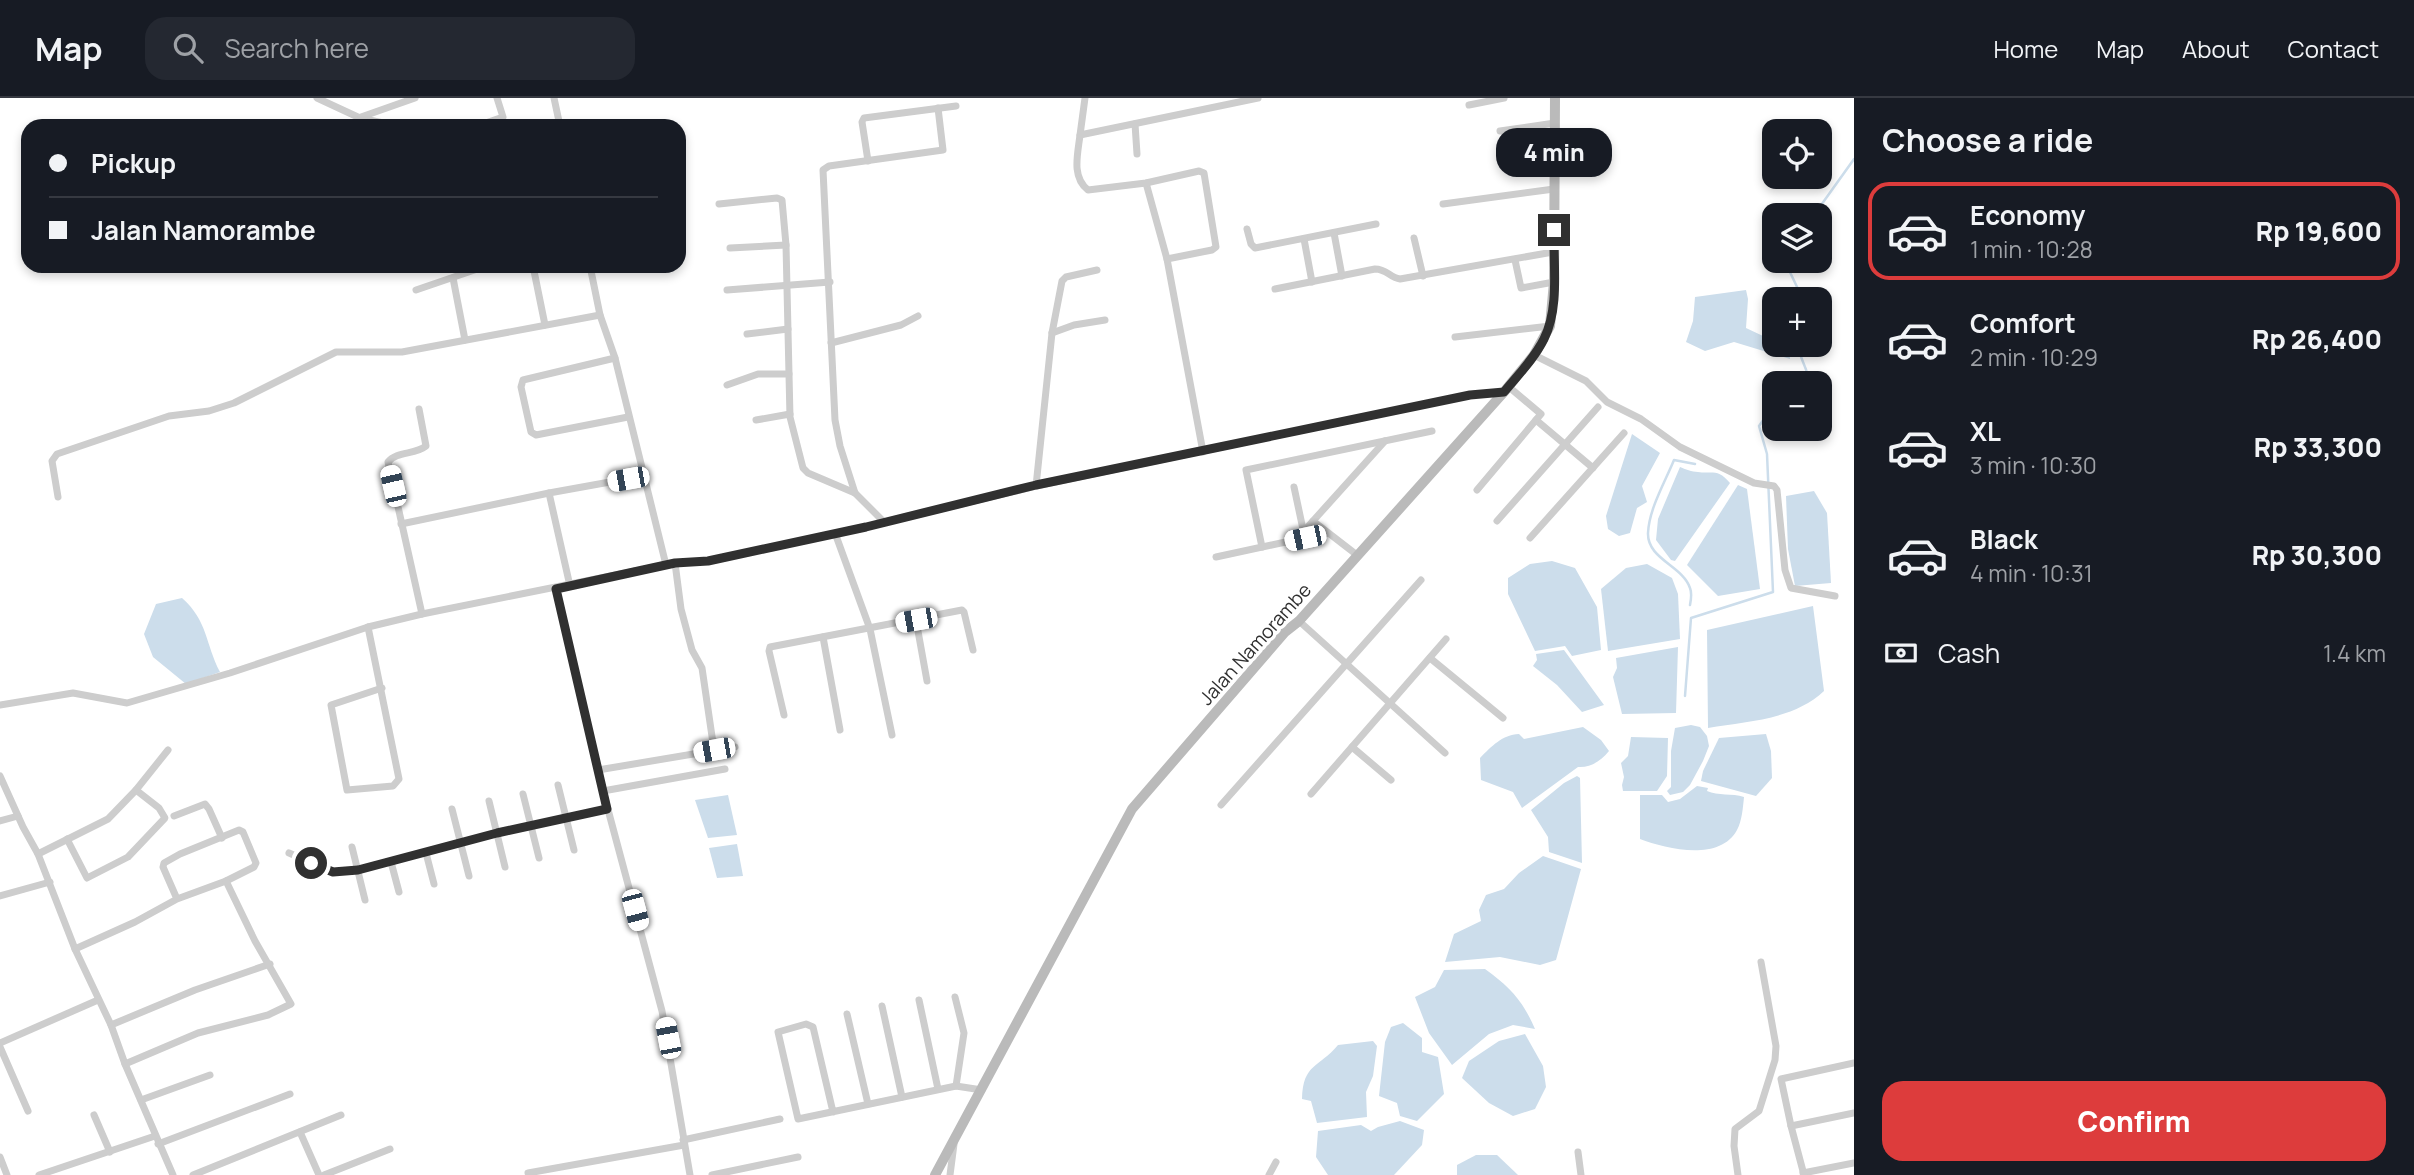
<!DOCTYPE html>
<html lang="en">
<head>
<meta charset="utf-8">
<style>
  body { margin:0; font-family:Manrope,sans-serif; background:#242831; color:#f1f3f6; height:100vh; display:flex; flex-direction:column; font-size:26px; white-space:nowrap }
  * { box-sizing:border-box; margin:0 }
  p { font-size:23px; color:#9ea1a6 }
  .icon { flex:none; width:38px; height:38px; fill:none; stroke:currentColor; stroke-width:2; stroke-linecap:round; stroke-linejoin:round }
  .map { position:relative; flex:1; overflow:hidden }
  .details { display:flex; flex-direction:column; background:#171b24; width:560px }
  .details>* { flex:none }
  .banner { position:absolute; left:21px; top:21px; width:665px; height:154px; border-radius:21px; box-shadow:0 4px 10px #0003; display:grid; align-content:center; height:154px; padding:0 28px; background:#171b24 }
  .tools { position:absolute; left:1762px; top:21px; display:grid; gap:14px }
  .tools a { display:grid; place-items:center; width:70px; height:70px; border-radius:14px; background:#171b24; box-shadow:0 4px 10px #0003; font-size:35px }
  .end { position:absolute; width:32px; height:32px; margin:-16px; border:9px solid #303030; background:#fff; box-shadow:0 0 0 4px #fff }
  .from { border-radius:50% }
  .bubble { position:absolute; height:49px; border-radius:21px; background:#171b24; box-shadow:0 4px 10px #0003; font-size:23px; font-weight:800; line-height:49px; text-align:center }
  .car { position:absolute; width:21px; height:42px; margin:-21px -10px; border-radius:9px; box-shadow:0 0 5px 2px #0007; background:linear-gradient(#fff 24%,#345 0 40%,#fff 0 76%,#345 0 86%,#fff 0) }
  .banner b { display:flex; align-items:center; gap:24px; height:66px; font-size:26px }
  .banner b+b { border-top:2px solid #363941 }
  .banner i { width:18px; height:18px; background:#f1f3f6 }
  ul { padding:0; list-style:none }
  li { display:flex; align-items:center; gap:21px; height:98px; margin:0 14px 10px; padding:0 14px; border:4px solid transparent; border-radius:21px }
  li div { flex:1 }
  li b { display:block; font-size:26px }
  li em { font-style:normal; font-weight:800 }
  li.current { border-color:#dd3c3c }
  li>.icon { width:63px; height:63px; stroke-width:1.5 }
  h2 { padding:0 28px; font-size:32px; line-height:84px }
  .pay { display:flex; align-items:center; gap:18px; height:77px; padding:0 28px; font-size:26px }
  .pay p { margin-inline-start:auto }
  .cta { display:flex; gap:14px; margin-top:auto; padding:14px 28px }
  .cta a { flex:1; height:80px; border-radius:21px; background:#dd3c3c; color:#fff; font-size:28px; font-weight:800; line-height:80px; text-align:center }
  header { display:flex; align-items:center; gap:42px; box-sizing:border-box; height:98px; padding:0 35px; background:#171b24; border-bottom:2px solid #363941 }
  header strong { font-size:33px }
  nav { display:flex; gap:38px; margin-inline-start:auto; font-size:24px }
  .search { width:490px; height:63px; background:#242831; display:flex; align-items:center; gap:18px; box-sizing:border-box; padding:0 24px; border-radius:21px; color:#9ea1a6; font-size:26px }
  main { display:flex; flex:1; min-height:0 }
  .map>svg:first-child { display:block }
  .water { fill:#ccddeb }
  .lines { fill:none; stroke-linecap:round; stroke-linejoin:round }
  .stream { stroke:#ccddeb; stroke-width:2.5 }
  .minor { stroke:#cdcdcd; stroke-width:7 }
  .secondary { stroke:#bababa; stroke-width:10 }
  .route { stroke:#303030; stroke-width:9 }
  .labels { text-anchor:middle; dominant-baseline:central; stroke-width:7; stroke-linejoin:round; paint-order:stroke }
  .street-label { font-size:19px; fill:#303030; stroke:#fff }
</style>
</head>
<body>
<header>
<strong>Map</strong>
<div class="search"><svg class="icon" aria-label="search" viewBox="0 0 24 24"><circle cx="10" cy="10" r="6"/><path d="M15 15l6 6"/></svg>Search here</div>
<nav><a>Home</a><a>Map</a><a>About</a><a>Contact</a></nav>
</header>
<main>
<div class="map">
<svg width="1854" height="1077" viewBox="0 0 1854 1077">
  <rect width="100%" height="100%" fill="#fff"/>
  <!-- water -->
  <g class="water">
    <path d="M1746 192 1748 201 1746 230 1763 238 1774 227V247H1788L1790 261 1734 244 1705 253 1686 244 1693 223 1695 199Z"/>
    <path d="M1632 336 1660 355 1642 388 1647 404 1637 410 1630 435 1619 438 1608 431 1606 418Z"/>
    <path d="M1680 369C1685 371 1692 374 1698 374 1712 376 1718 370 1730 385L1675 463 1671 462 1656 442 1658 421Z"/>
    <path d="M1738 387 1747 391 1760 491 1718 498 1687 467Z"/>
    <path d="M1814 393 1827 415 1831 485 1795 488 1788 451 1786 398Z"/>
    <path d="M1552 463 1575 470 1597 509 1601 552 1572 558 1565 548 1535 553 1508 496V480L1530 466Z"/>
    <path d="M1647 466 1672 480 1678 496 1680 541 1608 553 1601 491 1626 470Z"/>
    <path d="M182 500C208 523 205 545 220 574L186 586 153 559 144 536 156 506Z"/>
    <path d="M1813 508 1824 593C1793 622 1748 623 1708 630L1707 532Z"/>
    <path d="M1678 549 1676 615 1622 616 1613 579 1617 570 1616 560Z"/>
    <path d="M1564 552 1604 607 1582 614 1557 587 1533 568 1537 562 1536 556Z"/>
    <path d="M1691 627 1700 629 1707 638 1709 648 1703 663 1690 687 1683 694 1670 697 1667 693 1671 689V653L1675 630Z"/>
    <path d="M1583 629 1601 642 1609 653C1601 663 1590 670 1578 669L1522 710 1513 694 1481 682 1480 660C1492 648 1502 637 1519 636L1524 641Z"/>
    <path d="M1766 636 1771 653 1772 680 1756 698 1701 683 1703 673 1719 640Z"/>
    <path d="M1631 639 1668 640 1667 678 1657 693H1623L1622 687 1624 679 1621 665 1628 658Z"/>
    <path d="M1577 678 1580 680 1582 765 1549 754 1548 739 1531 712 1564 685Z"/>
    <path d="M1697 688 1708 690 1707 693C1718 698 1732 695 1744 699 1743 709 1742 723 1737 732 1720 764 1666 751 1640 741V697H1662L1668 704 1680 701Z"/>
    <path d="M728 697 737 737 708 740 695 702Z"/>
    <path d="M737 746 743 778 717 780 709 750Z"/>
    <path d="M1543 758 1581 771 1556 862 1540 867 1500 859 1445 864 1454 836 1481 823 1479 812 1486 797 1504 791 1519 775Z"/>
    <path d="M1485 871C1510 889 1523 903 1535 931L1513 927 1489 936 1452 967 1429 935 1415 899 1435 889 1444 872Z"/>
    <path d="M1403 925 1422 940V954L1438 959 1444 996 1417 1023 1400 1018 1397 1005 1379 998 1385 944 1391 929Z"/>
    <path d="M1525 936 1543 968 1546 989 1535 1011 1513 1018 1489 1005 1462 980 1469 963 1499 943Z"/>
    <path d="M1373 943 1377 948 1373 978 1366 994 1367 1019 1317 1025 1311 1003 1302 1001C1303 965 1319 970 1338 947Z"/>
    <path d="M1400 1023 1424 1032 1422 1047 1394 1077H1328L1316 1059 1318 1033 1361 1027 1371 1033 1378 1029Z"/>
    <path d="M1476 1057H1497L1518 1077H1457V1067Z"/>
  </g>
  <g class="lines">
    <!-- stream -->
    <g class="stream">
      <path d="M1814 117 1854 61"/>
      <path d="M1789 163 1788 170 1798 191"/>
      <path d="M1799 247C1798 261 1810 271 1808 285"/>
      <path d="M1690 507C1691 502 1692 495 1690 490 1683 468 1647 461 1648 435 1649 411 1665 384 1674 362L1695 366"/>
      <path d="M1685 598 1691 520 1773 494 1767 356 1759 328 1764 321 1774 314"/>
    </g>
    <!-- minor -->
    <g class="minor">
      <path d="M317 0 360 20 397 28"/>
      <path d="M554 0 560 28"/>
      <path d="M1469 7 1504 0"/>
      <path d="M361 19 415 0"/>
      <path d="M1135 26 1137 56"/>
      <path d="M477 28 503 19 497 0"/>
      <path d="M1500 33 1555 25"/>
      <path d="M1080 37 1085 0"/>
      <path d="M868 63 862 24 864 20 956 8"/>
      <path d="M1146 85 1167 161 1203 354"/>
      <path d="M719 106 777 100 782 102 786 147 790 319 803 370 808 375 855 395 884 424"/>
      <path d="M1443 106 1554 91"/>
      <path d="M1247 131 1251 146 1255 150 1376 126"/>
      <path d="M1334 135 1342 178"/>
      <path d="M1414 140 1423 178"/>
      <path d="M1304 141 1312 184"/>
      <path d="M730 150 786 147"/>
      <path d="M1167 161 1212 152 1216 149 1204 75 1199 73 1146 85 1088 92C1071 79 1078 55 1080 37L1258 0"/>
      <path d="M1515 162 1521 190 1554 184"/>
      <path d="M533 168 545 227"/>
      <path d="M590 168 600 217 615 260 666 467"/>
      <path d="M453 180 465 242"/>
      <path d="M1275 191 1375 171C1387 171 1390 180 1400 181L1553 154"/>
      <path d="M416 192 486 168"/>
      <path d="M727 192 830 184"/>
      <path d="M1052 235 1074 227 1105 222"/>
      <path d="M747 236 788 231"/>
      <path d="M1455 239 1550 228"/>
      <path d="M831 245 901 227 918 218"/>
      <path d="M1534 257 1586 283 1607 304 1641 321 1680 349 1754 385 1774 388 1777 392 1785 472 1791 490 1835 498"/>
      <path d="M615 260 523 282 521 289 531 334 536 337 628 319"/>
      <path d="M727 287 758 276H789"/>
      <path d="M419 311 426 348C415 357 397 353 388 364L422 516"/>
      <path d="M756 322 790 316"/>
      <path d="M1536 322 1593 370"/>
      <path d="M1036 388 1052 235 1062 183 1066 179 1097 172"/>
      <path d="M1294 389 1304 436"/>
      <path d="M1477 392 1541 316 1509 289"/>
      <path d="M549 395 570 488"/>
      <path d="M855 395 840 348 835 322 823 72 829 68 943 52 938 10"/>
      <path d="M58 399 52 363 57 356 169 318 209 313 234 305 336 254H402L600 217"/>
      <path d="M1313 423 1357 457"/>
      <path d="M1497 423 1598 309"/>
      <path d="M401 426 549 395 643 378"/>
      <path d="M1304 433 1385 343"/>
      <path d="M835 435 870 531 892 637"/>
      <path d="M1530 440 1624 335"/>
      <path d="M1262 449 1246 372 1432 333"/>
      <path d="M1216 459 1327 435"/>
      <path d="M675 465 681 511 692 552 702 570 714 652"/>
      <path d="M556 491 603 693 662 913 690 1077"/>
      <path d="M916 522 927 583"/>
      <path d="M1299 523 1445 655"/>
      <path d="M368 529 399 681 393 688 347 692 331 607 382 590"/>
      <path d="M823 539 840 632"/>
      <path d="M1430 560 1503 620"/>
      <path d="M0 607 73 595 127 605 230 575 368 529 422 516 675 465 708 463 866 429 1036 388 1470 297 1503 294"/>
      <path d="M784 617 769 553 770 549 962 512 964 514 973 552"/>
      <path d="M1352 649 1391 682"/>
      <path d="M598 672 735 649"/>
      <path d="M0 678 23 729 38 756 75 851 111 927 125 966 173 1077"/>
      <path d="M558 687 574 752"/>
      <path d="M603 693 725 671"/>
      <path d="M523 696 539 760"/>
      <path d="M1311 696 1446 541"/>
      <path d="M489 703 505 769"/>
      <path d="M1221 707 1421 482"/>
      <path d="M452 711 469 778"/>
      <path d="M174 718 205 706 209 711 222 740"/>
      <path d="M0 723 18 718"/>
      <path d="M67 741 87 780 128 759 165 720 159 710 136 692"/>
      <path d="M352 749 365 802"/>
      <path d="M289 755 333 774 358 772 497 735 607 711"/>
      <path d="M426 755 434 786"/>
      <path d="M38 756 108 721 136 692 168 652"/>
      <path d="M391 764 399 794"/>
      <path d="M0 798 50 784"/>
      <path d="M75 851 135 824 177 801 226 783 254 769 256 765 243 734 239 732 180 756 164 765 163 769 177 801"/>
      <path d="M955 899 964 935 956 988"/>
      <path d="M919 902 938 991"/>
      <path d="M882 908 902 999"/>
      <path d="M847 916 868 1006"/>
      <path d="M111 927 195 892 270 866"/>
      <path d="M0 945 98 902"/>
      <path d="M0 949 28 1013"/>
      <path d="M125 966 198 935 268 917 291 906 255 843 226 783"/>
      <path d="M141 1002 210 977"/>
      <path d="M833 1014 813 929 806 926 778 934 798 1021 956 988 982 992"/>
      <path d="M94 1017 110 1054"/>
      <path d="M1791 1028 1781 981 1854 965"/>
      <path d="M300 1034 319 1077"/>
      <path d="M683 1042 780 1021"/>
      <path d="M158 1046 290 996"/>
      <path d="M1578 1054 1581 1077"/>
      <path d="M0 1059 7 1077"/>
      <path d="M528 1075 684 1047"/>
      <path d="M1803 1075 1854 1065"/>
      <path d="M39 1077 155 1038"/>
      <path d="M193 1077 341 1017"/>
      <path d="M324 1077 390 1051"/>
      <path d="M712 1077 798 1059"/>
      <path d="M950 1077 954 1046"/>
      <path d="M1269 1077 1276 1064"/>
      <path d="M1738 1077 1734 1048 1735 1031 1759 1013 1775 962 1776 948 1761 864"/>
      <path d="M1804 1077 1791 1028 1854 1015"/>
    </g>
    <!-- secondary -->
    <path class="secondary" d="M935 1077 1132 711 1285 534 1299 523 1504 294 1534 257 1550 228 1554 184 1555 0"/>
  </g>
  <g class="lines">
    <!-- route -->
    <path class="route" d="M311 765 333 774 358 772 497 735 607 711 556 491 675 465 708 463 866 429 1036 387 1470 297 1504 294C1518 277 1534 261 1544 241 1560 209 1553 166 1554 132"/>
  </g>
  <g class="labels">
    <!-- street labels -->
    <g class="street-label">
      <text transform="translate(1255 546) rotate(-48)">Jalan Namorambe</text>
    </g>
  </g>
</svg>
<div class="tools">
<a><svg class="icon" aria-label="locate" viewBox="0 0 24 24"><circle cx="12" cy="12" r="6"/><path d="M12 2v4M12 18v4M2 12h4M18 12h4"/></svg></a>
<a><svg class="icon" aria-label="layers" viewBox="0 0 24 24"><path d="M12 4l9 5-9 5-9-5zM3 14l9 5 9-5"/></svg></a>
<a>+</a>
<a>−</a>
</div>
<i class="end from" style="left:311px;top:765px"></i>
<i class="end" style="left:1554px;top:132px"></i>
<div class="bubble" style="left:1496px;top:30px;width:116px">4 min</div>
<i class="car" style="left:628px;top:381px;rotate:260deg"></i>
<i class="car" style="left:393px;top:388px;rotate:347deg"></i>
<i class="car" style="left:1305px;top:440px;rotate:258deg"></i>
<i class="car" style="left:916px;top:522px;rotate:260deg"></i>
<i class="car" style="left:714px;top:652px;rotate:260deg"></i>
<i class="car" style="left:635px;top:812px;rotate:165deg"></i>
<i class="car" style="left:668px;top:940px;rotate:349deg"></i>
<div class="banner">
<b><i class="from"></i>Pickup</b>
<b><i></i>Jalan Namorambe</b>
</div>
</div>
<section class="details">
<h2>Choose a ride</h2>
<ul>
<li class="current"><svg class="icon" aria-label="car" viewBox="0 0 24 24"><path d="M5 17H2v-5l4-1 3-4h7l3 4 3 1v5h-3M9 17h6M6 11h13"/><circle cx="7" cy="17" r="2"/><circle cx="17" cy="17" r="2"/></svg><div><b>Economy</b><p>1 min · 10:28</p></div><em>Rp 19,600</em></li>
<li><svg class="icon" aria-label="car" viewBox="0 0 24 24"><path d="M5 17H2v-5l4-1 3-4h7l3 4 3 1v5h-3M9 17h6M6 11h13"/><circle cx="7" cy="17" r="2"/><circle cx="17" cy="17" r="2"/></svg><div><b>Comfort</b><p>2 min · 10:29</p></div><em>Rp 26,400</em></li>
<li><svg class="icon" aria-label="car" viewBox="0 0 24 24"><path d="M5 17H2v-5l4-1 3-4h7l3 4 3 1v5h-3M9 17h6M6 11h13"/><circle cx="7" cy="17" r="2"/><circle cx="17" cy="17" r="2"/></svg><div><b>XL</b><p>3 min · 10:30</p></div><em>Rp 33,300</em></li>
<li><svg class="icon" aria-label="car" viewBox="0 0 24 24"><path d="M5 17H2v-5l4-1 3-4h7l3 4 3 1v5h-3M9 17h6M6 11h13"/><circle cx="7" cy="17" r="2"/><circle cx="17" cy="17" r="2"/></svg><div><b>Black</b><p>4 min · 10:31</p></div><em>Rp 30,300</em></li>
</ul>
<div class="pay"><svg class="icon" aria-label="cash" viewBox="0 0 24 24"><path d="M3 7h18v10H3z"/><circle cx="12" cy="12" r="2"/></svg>Cash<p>1.4 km</p></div>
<div class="cta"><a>Confirm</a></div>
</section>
</main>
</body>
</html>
